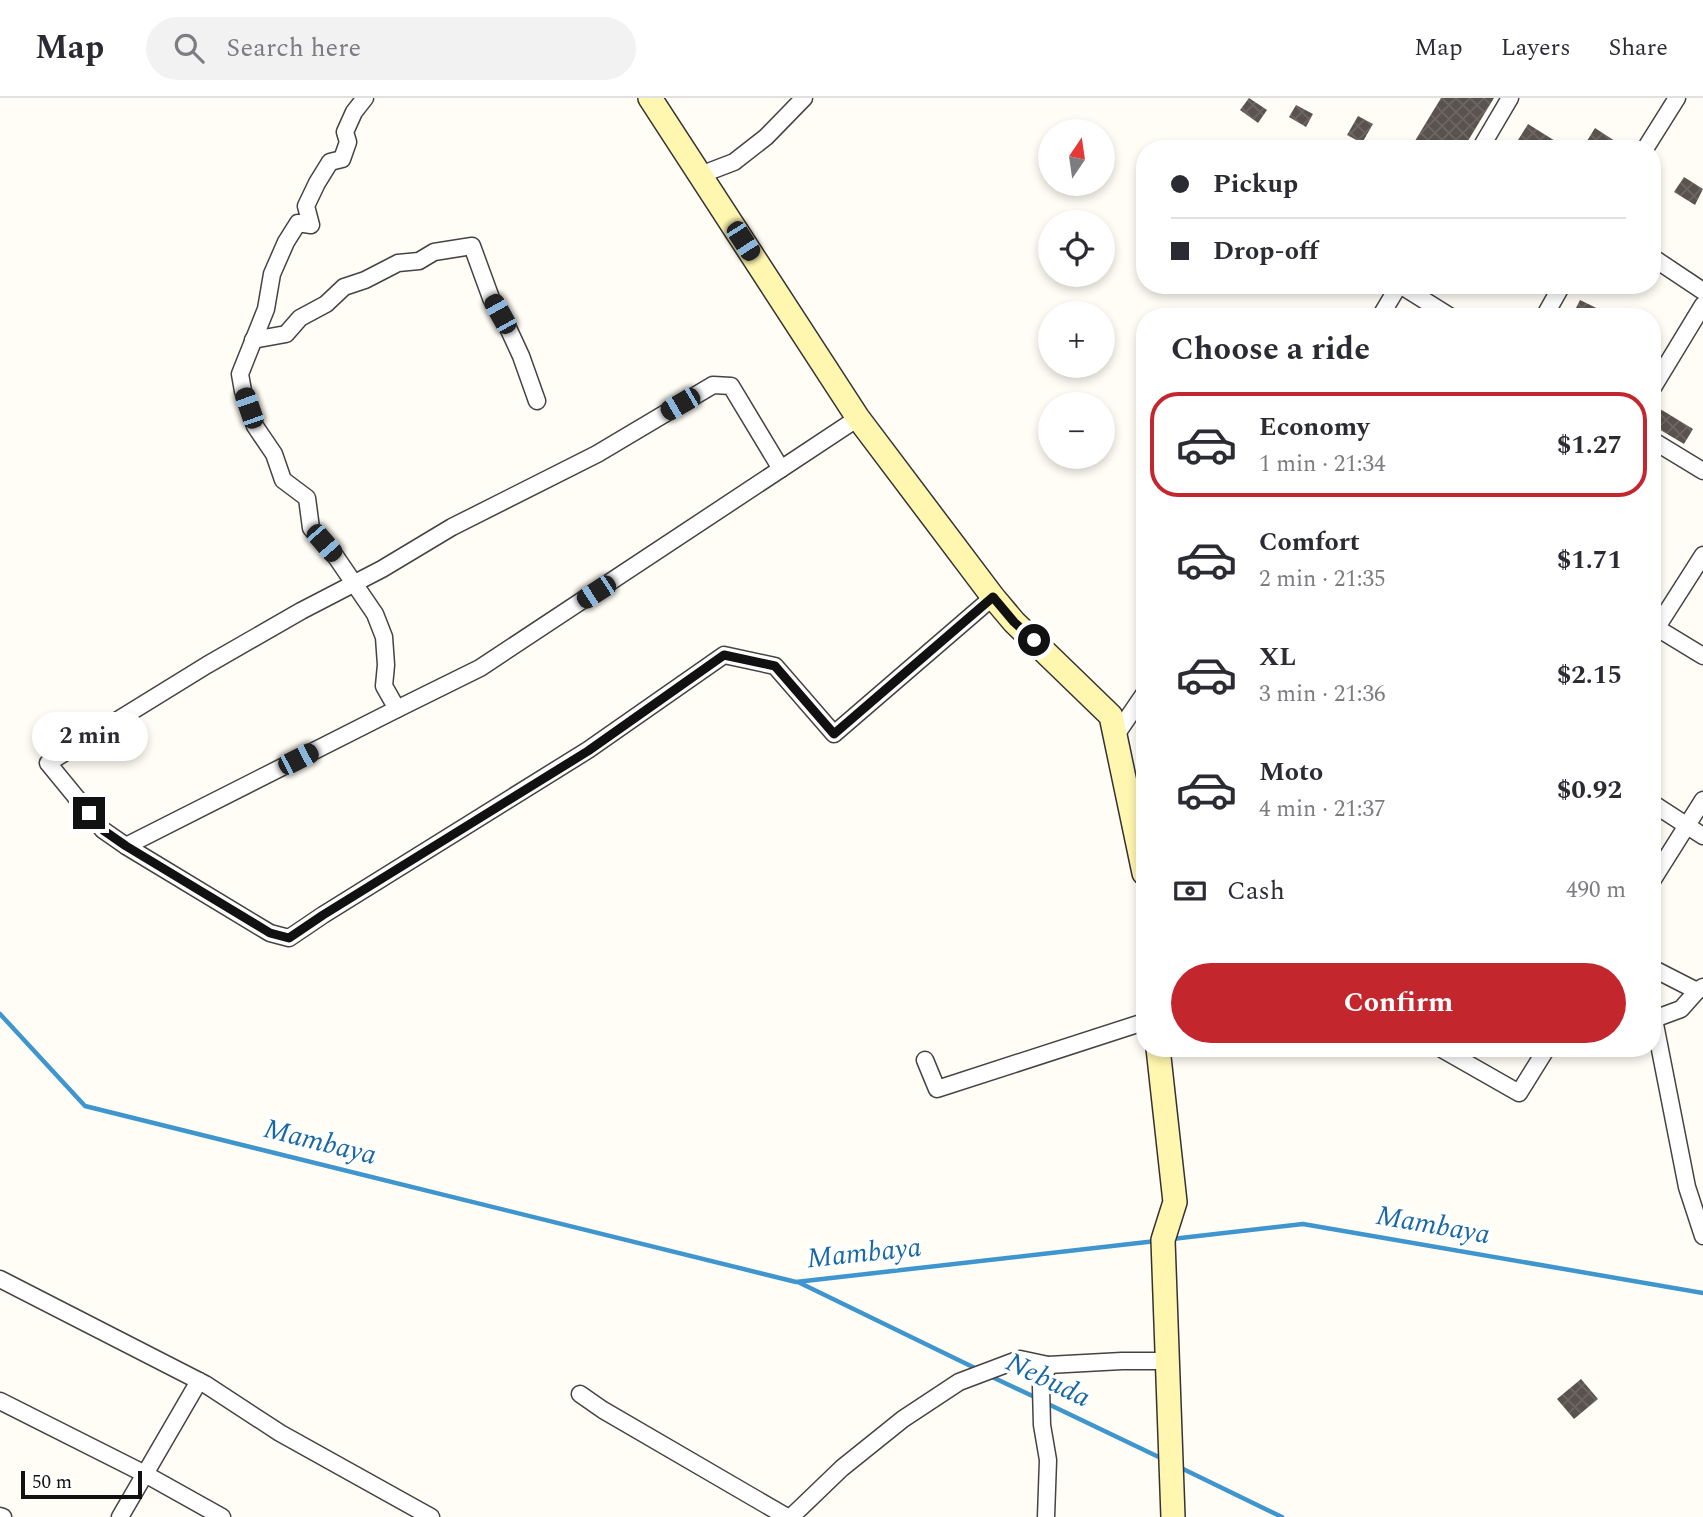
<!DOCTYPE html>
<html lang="en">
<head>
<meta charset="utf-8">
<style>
  body { margin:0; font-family:Spectral,serif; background:#f2f2f3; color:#2b2b33; height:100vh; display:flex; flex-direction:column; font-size:26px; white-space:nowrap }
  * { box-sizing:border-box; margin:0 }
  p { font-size:23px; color:#7c7c81 }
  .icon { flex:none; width:38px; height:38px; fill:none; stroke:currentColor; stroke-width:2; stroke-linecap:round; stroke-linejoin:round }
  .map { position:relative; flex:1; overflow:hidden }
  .side { position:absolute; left:1136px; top:210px; width:525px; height:749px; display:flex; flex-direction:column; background:#fff; border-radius:28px; box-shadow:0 4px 10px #0003 }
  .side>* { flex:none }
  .hud { position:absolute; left:1136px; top:42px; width:525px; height:154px; border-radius:28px; box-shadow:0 4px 10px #0003; display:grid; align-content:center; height:154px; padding:0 35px; background:#fff }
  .needle { width:46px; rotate:13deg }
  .tools { position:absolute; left:1038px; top:21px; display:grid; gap:14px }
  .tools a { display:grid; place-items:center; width:77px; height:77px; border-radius:50%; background:#fff; box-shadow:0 4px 10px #0003; font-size:35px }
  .scale { position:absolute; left:21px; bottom:18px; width:121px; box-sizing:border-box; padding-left:7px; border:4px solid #111; border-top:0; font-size:19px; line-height:24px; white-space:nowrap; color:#111; -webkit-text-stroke:5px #fff; paint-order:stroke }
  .end { position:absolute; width:32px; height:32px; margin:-16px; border:9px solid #111; background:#fff; box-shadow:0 0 0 4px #fff }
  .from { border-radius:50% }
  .bubble { position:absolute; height:49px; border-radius:24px; background:#fff; box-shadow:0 4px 10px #0003; font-size:23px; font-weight:700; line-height:49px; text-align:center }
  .car { position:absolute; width:21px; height:42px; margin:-21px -10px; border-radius:9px; box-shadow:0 0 5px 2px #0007; background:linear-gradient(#222 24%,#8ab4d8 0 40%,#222 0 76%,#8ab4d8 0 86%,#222 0) }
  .hud b { display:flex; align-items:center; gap:24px; height:66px; font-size:26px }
  .hud b+b { border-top:2px solid #e1e1e2 }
  .hud i { width:18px; height:18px; background:#2b2b33 }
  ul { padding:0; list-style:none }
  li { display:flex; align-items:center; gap:21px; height:105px; margin:0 14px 10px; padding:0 21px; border:4px solid transparent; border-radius:28px }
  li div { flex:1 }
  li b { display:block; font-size:26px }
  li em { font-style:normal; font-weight:700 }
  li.active { border-color:#c4262e }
  li>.icon { width:63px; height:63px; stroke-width:1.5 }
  h2 { padding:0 35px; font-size:32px; line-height:84px }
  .pay { display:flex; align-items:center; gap:18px; height:77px; padding:0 35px; font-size:26px }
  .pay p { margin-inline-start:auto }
  .primary-button { display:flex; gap:14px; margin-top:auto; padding:14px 35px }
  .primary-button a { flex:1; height:80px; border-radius:42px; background:#c4262e; color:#fff; font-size:28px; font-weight:700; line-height:80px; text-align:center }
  header { display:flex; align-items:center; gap:42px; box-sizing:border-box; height:98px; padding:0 35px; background:#fff; border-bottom:2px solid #e1e1e2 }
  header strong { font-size:33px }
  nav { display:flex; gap:38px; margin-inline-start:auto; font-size:24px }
  .search { width:490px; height:63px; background:#f2f2f3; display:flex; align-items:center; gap:18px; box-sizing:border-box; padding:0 24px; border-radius:38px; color:#7c7c81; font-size:26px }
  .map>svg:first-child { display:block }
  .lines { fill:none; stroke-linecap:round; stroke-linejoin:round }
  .stream { stroke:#3f96cf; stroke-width:4.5 }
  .building { fill:url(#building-cross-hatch) }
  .street-casing { stroke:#444; stroke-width:19 }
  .secondary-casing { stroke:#333; stroke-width:26 }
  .street { stroke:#fff; stroke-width:16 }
  .secondary { stroke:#fff6b0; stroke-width:23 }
  .route { stroke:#111; stroke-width:9 }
  .labels { text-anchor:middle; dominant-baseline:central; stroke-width:7; stroke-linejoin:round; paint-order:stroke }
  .water-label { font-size:28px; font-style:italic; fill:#1768a6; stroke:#fff }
</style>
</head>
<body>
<header>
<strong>Map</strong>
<div class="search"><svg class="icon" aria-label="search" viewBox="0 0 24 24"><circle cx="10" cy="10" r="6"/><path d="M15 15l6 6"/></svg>Search here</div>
<nav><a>Map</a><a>Layers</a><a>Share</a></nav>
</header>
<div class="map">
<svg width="1703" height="1419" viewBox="0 0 1703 1419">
  <defs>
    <pattern id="building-cross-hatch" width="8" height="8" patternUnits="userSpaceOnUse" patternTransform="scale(1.75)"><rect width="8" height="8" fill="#5a524d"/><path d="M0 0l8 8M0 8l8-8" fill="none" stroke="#6d6662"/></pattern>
  </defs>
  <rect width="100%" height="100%" fill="#fffdf5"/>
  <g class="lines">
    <!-- stream -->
    <g class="stream">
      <path d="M0 916 85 1008 796 1184 1156 1143"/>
      <path d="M1172 1141 1303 1126 1703 1195"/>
      <path d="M798 1184 979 1272"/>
      <path d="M990 1278 1039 1301"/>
      <path d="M1046 1305 1165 1362"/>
      <path d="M1179 1369 1282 1419"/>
    </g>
  </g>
  <!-- building -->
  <g class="building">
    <path d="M1249 0 1267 12 1258 25 1240 12Z"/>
    <path d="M1441 0H1494L1463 51H1410Z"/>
    <path d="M1296 7 1313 16 1306 29 1289 19Z"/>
    <path d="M1358 18 1373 26 1362 45 1347 37Z"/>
    <path d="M1528 26 1568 51H1519L1522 45 1518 42Z"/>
    <path d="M1595 30 1615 43 1610 51H1582Z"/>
    <path d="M1684 79 1703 91 1695 107 1674 94Z"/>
    <path d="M1580 202 1615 219H1584L1574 214Z"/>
    <path d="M1652 306 1693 331 1684 346 1652 327Z"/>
    <path d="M1581 1281 1598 1301 1574 1321 1557 1301Z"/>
  </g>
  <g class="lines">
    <defs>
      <g id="street">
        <path d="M365 0 354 14 345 34 348 44 342 61 330 64 317 85 306 108 311 127 298 125 286 144 272 176 266 211 240 276 243 293 255 328 274 356 283 382 307 400 311 430 336 459 375 516 384 539 386 567 384 588 397 611"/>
        <path d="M1480 51 1510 0"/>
        <path d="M1645 51 1677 0"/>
        <path d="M700 77 734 64 766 39 804 0"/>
        <path d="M1652 159 1703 193"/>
        <path d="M1400 187 1451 219"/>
        <path d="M1380 219 1399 187"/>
        <path d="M1544 219 1562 187"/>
        <path d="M253 242 286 236 300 220 326 206 344 189 365 182 398 165 419 163 434 154 472 148 491 200 509 232 521 258 537 303"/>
        <path d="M1652 291 1703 207"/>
        <path d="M1652 342 1703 373"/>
        <path d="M781 371 731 288 713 287 597 356 452 429 382 471 301 513 207 567 48 665 103 732 126 748 270 835 289 840 323 817 588 652 724 557 775 568 834 636 993 499"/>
        <path d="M1652 527 1703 558"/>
        <path d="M1652 537 1703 457"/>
        <path d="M1116 637 1144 596"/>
        <path d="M1652 705 1703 738"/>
        <path d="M126 748 397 611 480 570 858 320"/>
        <path d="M1652 783 1703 702"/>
        <path d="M1652 870 1697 893 1703 889"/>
        <path d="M1697 893 1681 911 1654 921 1687 1089 1703 1138"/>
        <path d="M1440 950 1519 995 1547 950"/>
        <path d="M925 962 937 991 1144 924"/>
        <path d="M0 1181 205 1286 280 1335 431 1419"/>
        <path d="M580 1296 603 1312 787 1419"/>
        <path d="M0 1303 145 1376 222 1419"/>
        <path d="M0 1418 3 1419"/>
        <path d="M120 1419 199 1283"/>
        <path d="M791 1419 842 1370 903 1321 959 1284 1020 1261 1048 1267 1122 1263H1167"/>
        <path d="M1046 1419 1048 1362 1042 1327 1041 1289 1048 1267"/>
      </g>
      <g id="secondary">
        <path d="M650 0 858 320 993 499 1014 524 1111 618 1144 775"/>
        <path d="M1158 950 1175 1104 1163 1142 1173 1419"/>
      </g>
    </defs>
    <!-- street casing -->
    <use href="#street" class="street-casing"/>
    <!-- secondary casing -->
    <use href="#secondary" class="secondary-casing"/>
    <!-- street -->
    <use href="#street" class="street"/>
    <!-- secondary -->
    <use href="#secondary" class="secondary"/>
  </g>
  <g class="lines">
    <!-- route -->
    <path class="route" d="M89 715 103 732 126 748 270 835 289 840 323 817 588 653 724 557 775 568 834 636 993 499 1014 524 1034 542"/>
  </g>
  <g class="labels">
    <!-- water labels -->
    <g class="water-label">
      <text transform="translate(320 1044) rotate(14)">Mambaya</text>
      <text transform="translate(1433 1127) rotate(10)">Mambaya</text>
      <text transform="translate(864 1155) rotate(-6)">Mambaya</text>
      <text transform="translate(1048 1282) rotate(26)">Nebuda</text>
    </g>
  </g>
</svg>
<div class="tools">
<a><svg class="needle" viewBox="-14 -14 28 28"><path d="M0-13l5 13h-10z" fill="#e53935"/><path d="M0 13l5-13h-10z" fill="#7c7c81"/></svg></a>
<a><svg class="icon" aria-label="locate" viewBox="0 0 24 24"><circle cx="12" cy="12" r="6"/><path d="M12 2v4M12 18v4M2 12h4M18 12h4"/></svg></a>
<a>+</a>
<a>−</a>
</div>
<div class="scale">50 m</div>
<i class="end from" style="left:1034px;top:542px"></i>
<i class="end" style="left:89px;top:715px"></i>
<div class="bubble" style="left:32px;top:614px;width:116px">2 min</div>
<i class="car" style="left:743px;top:143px;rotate:147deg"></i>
<i class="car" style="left:500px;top:216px;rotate:331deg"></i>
<i class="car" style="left:680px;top:306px;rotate:240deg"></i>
<i class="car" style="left:249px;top:310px;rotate:341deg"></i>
<i class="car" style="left:324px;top:445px;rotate:139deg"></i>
<i class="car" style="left:596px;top:494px;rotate:237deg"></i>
<i class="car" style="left:298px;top:661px;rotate:63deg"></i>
<div class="hud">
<b><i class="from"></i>Pickup</b>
<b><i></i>Drop-off</b>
</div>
<section class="side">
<h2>Choose a ride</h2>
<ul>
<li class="active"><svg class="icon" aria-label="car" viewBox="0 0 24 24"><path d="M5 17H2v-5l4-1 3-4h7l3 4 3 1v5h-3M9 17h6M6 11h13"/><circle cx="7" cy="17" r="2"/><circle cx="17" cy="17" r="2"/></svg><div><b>Economy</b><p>1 min · 21:34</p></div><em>$1.27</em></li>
<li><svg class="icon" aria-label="car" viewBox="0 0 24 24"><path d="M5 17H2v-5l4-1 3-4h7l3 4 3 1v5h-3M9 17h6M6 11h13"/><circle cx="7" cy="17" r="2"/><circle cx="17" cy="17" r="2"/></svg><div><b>Comfort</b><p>2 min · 21:35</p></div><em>$1.71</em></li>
<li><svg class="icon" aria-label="car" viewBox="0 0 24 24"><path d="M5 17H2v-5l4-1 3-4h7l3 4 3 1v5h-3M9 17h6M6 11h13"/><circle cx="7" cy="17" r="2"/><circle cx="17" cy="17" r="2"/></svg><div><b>XL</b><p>3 min · 21:36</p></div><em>$2.15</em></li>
<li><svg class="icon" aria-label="car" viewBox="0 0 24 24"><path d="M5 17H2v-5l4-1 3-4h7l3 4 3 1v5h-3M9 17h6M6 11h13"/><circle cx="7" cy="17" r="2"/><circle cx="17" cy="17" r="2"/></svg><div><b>Moto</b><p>4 min · 21:37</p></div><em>$0.92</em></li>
</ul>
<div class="pay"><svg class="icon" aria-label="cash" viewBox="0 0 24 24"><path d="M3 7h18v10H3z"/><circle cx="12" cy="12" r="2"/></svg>Cash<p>490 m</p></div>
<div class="primary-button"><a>Confirm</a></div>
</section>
</div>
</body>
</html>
